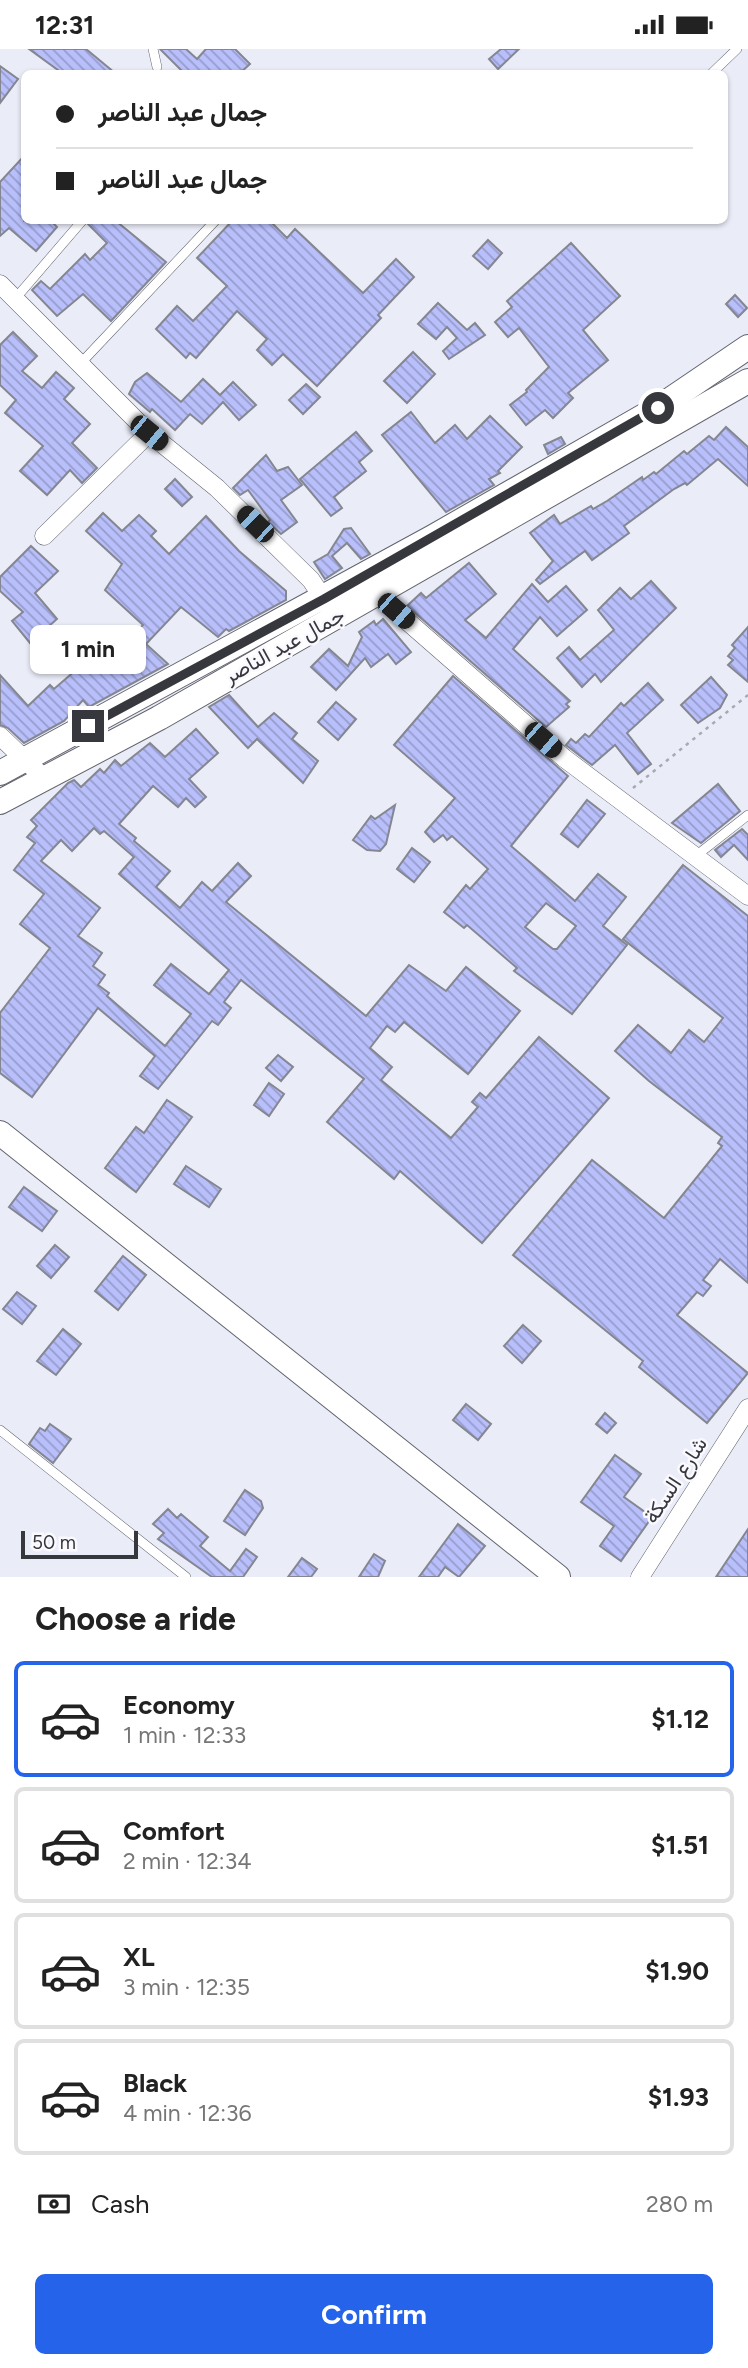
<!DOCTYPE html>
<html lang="en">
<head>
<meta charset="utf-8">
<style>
  body { margin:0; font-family:Figtree,Vazirmatn,sans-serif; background:#f6f6f6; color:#222; height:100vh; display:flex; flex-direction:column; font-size:26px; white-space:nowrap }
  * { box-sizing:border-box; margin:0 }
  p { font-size:23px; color:#767676 }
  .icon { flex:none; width:38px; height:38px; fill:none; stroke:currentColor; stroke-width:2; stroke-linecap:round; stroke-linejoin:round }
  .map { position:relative; height:1528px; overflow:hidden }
  .panel { display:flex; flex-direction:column; background:#fff; flex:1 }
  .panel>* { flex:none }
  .hud { position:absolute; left:21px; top:21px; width:707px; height:154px; border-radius:10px; box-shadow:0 2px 5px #0004; display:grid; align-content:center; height:154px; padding:0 35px; background:#fff }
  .scale { position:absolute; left:21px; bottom:18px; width:117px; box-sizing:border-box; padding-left:7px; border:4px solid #37383d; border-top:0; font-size:19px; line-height:24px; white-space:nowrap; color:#37383d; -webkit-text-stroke:5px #f9f9fe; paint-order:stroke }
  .end { position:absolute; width:32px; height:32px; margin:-16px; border:9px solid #37383d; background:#fff; box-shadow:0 0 0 4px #fff }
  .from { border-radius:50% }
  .bubble { position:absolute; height:49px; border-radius:10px; background:#fff; box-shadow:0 2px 5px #0004; font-size:23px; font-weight:700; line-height:49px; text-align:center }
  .car { position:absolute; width:21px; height:42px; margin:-21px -10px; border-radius:9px; box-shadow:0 0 5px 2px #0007; background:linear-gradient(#222 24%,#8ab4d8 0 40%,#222 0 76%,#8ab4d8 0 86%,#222 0) }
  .hud b { display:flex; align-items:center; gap:24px; height:66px; font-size:26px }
  .hud b+b { border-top:2px solid #e0e0e0 }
  .hud i { width:18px; height:18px; background:#222 }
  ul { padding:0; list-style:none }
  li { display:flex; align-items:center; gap:21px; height:116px; margin:0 14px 10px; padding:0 21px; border:4px solid #e0e0e0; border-radius:10px }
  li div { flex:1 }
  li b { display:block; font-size:26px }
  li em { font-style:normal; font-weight:700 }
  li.selected { border-color:#2563eb }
  li>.icon { width:63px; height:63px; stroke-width:1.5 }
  h2 { padding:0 35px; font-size:32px; line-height:84px }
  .pay { display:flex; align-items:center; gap:18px; height:77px; padding:0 35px; font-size:26px }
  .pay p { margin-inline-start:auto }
  .button { display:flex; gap:14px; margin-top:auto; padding:14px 35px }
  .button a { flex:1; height:80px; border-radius:10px; background:#2563eb; color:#fff; font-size:28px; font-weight:700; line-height:80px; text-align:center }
  .status { display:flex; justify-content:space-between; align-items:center; height:49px; padding:0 35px; background:#fff; direction:ltr }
  .status svg { height:19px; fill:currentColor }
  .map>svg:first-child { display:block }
  .building { fill:url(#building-back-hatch); stroke:#848691; stroke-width:2; fill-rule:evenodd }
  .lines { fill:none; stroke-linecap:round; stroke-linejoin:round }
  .lane-casing { stroke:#62646e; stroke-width:10 }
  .street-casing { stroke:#62646e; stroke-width:19 }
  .secondary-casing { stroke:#62646e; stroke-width:26 }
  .path { stroke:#a8aab3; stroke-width:2.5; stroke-dasharray:3.5 5; stroke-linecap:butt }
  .lane { stroke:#fff; stroke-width:9 }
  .street { stroke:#fff; stroke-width:18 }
  .secondary { stroke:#fff; stroke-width:24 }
  .route { stroke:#37383d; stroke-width:9 }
  .labels { text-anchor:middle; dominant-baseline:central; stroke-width:5; stroke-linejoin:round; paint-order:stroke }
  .street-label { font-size:21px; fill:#37383d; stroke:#f9f9fe }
</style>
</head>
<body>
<div class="status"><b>12:31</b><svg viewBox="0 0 49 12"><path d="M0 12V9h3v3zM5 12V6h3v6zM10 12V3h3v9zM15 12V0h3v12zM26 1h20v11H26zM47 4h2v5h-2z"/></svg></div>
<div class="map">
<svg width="748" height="1528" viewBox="0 0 748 1528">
  <defs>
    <pattern id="building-back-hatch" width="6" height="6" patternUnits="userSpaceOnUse" patternTransform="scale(1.75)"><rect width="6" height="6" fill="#b8bffa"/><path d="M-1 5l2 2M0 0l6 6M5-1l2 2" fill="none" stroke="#969ccc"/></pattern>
  </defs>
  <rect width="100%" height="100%" fill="#eaecf8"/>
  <!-- building -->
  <g class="building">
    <path d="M29 0H86L115 24H62Z"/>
    <path d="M160 0H186L197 10 206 0H235L250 15 240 24H184Z"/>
    <path d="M501 0H519L498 20 489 10Z"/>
    <path d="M0 17 18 30 0 54Z"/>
    <path d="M24 107V172H51L57 178 36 202 9 179 0 187V133Z"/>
    <path d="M89 172H116L166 213 111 272 83 245 57 267 32 241 41 232 50 240 85 205 90 211 107 194 88 175Z"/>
    <path d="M232 172H270L287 189 295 180 363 244 396 210 414 228 378 266 381 269 317 337 283 305 272 316 257 301 267 290 237 262 196 309 190 304 186 309 156 280 177 257 193 272 227 237 197 209Z"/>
    <path d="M488 191 502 204 488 220 473 207Z"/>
    <path d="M571 194 620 247 583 281 608 311 568 344 573 349 553 369 545 361 526 376 510 356 527 343 526 341 549 318 519 279 508 288 495 273 512 258 507 252Z"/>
    <path d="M735 246 747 259 738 268 726 255Z"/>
    <path d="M438 254 467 281 475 274 485 286 449 310 443 302 457 289 447 278 436 290 418 275Z"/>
    <path d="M13 283 37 307 22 322 42 339 56 323 74 339 64 350 90 375 72 394 97 419 82 434 70 421 47 446 20 422 43 397 5 364 16 351 0 336V296Z"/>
    <path d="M413 303 435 325 407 354 384 332Z"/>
    <path d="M147 324 181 353 203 330 220 346 233 333 256 356 239 371 223 353 202 375 190 365 175 381 152 360 150 363 129 345 135 333Z"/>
    <path d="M306 335 320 348 303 365 289 351Z"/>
    <path d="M411 363 435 394 455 376 467 390 490 367 522 398 498 422 500 424 489 430 494 436 446 463 382 386Z"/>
    <path d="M726 378 748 398V437L718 410 687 436 685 434 674 440 624 477 629 484 592 511 585 502 540 535 536 531 553 512 530 484 554 466 560 475 591 457 593 460 607 452 642 428 643 431 654 423 656 425 684 402 687 405 709 387 714 391Z"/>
    <path d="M356 383 372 402 359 413 366 422 334 448 342 459 331 467 300 430Z"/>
    <path d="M561 388 565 395 548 405 544 396Z"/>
    <path d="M266 406 277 422 288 418 302 436 281 451 297 473 281 485 268 473 270 471 248 441 240 446 233 439Z"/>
    <path d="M175 430 192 448 182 457 165 440Z"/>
    <path d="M103 464 122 482 139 466 156 482 151 487 169 505 206 467 239 502 286 542V551L229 582 226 580 218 588 181 558 146 595 168 615 89 658 83 651 64 672 24 694 8 679 0 676V626L28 657 50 636 54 640 91 608 101 620 136 591 132 587 143 576 105 541 122 515 86 482Z"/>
    <path d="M351 479 370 505 361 510 347 494 332 507 342 519 325 530 314 513 328 505 344 480Z"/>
    <path d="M31 497 58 522 35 544 57 570 30 594 12 572 23 563 0 542V528Z"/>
    <path d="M469 514 496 545 465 571 486 589 532 535 548 553 566 537 587 561 557 587 540 568 513 600 570 652 566 655 569 658 546 678 407 557 421 544 426 549Z"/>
    <path d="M651 532 676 559 601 633 595 625 582 638 557 609 569 598 580 611 614 581 598 561 620 539 631 550Z"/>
    <path d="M383 570 411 603 396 615 388 605 371 618 365 609 336 641 311 618 329 600 348 617 362 588 359 583 374 572 376 576Z"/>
    <path d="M748 578V633L728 616 733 611 728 607 735 599 732 596Z"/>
    <path d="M453 627 568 727 511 797 575 852 598 825 626 848 603 877 627 896 572 965 514 922 517 919 467 876 464 879 444 863 466 836 470 840 488 820 452 787 447 791 443 786 434 793 425 783 455 749 394 696ZM546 854 576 877 557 900H553L525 878Z"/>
    <path d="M711 628 727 646 720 659 698 674 681 656Z"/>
    <path d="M648 634 663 651 627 684 651 715 638 725 615 696 592 716 566 696 571 690 576 694 585 685 589 688 621 654 624 657Z"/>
    <path d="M229 646 258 678 274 664 297 684 292 690 318 712 303 734 257 690 248 699 209 658Z"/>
    <path d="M336 653 356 670 338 691 318 673Z"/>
    <path d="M196 680 218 704 189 730 206 748 195 758 186 749 178 758 153 737 119 775 136 789 134 792 170 822 156 838 180 859 202 833 212 842 238 814 251 827 226 853 366 967 409 916 446 942 466 918 520 962 468 1025 404 973 395 983 387 977 370 999 392 1018 381 1031 451 1089 478 1058 472 1053 480 1044 486 1049 539 988 609 1049 482 1194 400 1122 394 1130 327 1073 364 1030 241 931 224 953 231 959 218 976 212 972 158 1040 140 1027 155 1007 98 959 32 1048 0 1024V964L50 899 20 875 44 845 14 821 35 794 27 788 37 777 31 771 68 734 74 731 81 738 100 720 104 724 115 711 121 717 150 694 165 708ZM94 779 100 785 104 782 134 808 119 825 229 921 209 945 171 915 154 936 191 965 165 997 107 947 109 944 98 936 105 926 93 917 102 904 78 887 100 859 41 812 61 791 72 802Z"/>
    <path d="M718 735 740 762 701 794 672 774Z"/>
    <path d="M587 751 605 765 578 798 561 785Z"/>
    <path d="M395 756 386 795 380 802 367 801 353 791 371 767 375 770Z"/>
    <path d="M742 780 748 786V811L734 796 721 808 715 801Z"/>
    <path d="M412 799 430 813 414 833 397 820Z"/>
    <path d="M683 816 748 867V1234L720 1210 703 1231 711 1237 703 1247 697 1243 677 1266 748 1324 707 1374 639 1318 643 1312 513 1206 592 1111 664 1169 722 1097 718 1094 722 1088 649 1032 615 1002 638 976 671 1004 689 981 704 993 723 969 623 890Z"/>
    <path d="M278 1006 293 1018 281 1032 266 1019Z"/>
    <path d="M269 1034 284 1045 269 1067 254 1056Z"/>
    <path d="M167 1051 192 1068 136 1143 105 1119 136 1078 144 1084Z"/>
    <path d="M186 1117 221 1140 209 1158 174 1135Z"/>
    <path d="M24 1138 57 1162 42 1182 9 1158Z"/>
    <path d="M55 1196 69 1208 51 1229 37 1217Z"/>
    <path d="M123 1207 146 1226 118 1261 95 1242Z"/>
    <path d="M17 1243 36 1257 22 1275 3 1260Z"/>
    <path d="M523 1276 541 1292 522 1314 504 1297Z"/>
    <path d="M63 1280 81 1295 56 1326 37 1312Z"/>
    <path d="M466 1355 491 1375 478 1391 453 1371Z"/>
    <path d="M605 1364 616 1374 607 1384 596 1375Z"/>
    <path d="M50 1375 71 1390 53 1414 29 1395 40 1379 45 1382Z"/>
    <path d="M615 1406 641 1425 624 1448 652 1468 621 1512 600 1497 614 1477 581 1453Z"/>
    <path d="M245 1441 261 1452 263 1459 245 1486 224 1472Z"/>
    <path d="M168 1460 177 1469 181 1465 208 1488 200 1497 230 1522 246 1500 257 1508 243 1528H212L158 1490 164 1484 153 1475Z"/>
    <path d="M458 1475 485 1497 459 1528 445 1518 438 1528H419Z"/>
    <path d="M748 1480V1528H716Z"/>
    <path d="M374 1505 385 1512 378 1528H359Z"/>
    <path d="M302 1509 317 1520 311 1528H288Z"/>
  </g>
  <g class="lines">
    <defs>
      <g id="lane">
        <path d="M153 0 157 18"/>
        <path d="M712 24 737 0"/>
        <path d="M15 250 82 172"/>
        <path d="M81 314 215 172"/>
        <path d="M697 806 748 766"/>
        <path d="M0 1381 186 1528"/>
      </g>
      <g id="street">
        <path d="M0 235 149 384 217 439 311 531 329 558"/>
        <path d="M44 487 149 384"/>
        <path d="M375 544 564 709 748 847"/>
        <path d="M0 687 45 730"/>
        <path d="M640 1528 748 1359"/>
      </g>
      <g id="secondary">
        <path d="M0 724 433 488 658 359 748 298"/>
        <path d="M0 753 159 669 748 332"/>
        <path d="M0 1084 558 1528"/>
      </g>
    </defs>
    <!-- lane casing -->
    <use href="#lane" class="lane-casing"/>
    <!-- street casing -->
    <use href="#street" class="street-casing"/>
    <!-- secondary casing -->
    <use href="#secondary" class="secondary-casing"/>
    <!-- path -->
    <path class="path" d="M633 739 748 646"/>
    <!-- lane -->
    <use href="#lane" class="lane"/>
    <!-- street -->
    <use href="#street" class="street"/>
    <!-- secondary -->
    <use href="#secondary" class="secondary"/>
  </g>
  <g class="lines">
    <!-- route -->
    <path class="route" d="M88 677 324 550 658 359"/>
  </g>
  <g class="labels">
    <!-- street labels -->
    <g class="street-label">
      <text transform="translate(284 596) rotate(-29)">جمال عبد الناصر</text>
      <text transform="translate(675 1431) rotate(-57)">شارع السكة</text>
    </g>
  </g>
</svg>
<div class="scale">50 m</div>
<i class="end from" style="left:658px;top:359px"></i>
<i class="end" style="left:88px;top:677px"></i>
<div class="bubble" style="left:30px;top:576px;width:116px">1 min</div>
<i class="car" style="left:149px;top:384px;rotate:129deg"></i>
<i class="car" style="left:255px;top:475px;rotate:314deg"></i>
<i class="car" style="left:396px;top:562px;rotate:131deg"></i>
<i class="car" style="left:543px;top:691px;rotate:131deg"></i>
<div class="hud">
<b><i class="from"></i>جمال عبد الناصر</b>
<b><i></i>جمال عبد الناصر</b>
</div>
</div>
<section class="panel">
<h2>Choose a ride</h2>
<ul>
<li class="selected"><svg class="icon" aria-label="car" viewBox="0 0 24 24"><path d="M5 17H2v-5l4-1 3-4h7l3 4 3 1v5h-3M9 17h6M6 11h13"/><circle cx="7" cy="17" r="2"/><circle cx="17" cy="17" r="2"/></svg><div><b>Economy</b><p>1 min · 12:33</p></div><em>$1.12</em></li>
<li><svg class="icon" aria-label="car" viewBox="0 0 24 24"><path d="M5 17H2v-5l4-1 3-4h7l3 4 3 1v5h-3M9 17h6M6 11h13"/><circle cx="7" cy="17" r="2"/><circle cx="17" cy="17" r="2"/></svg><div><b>Comfort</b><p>2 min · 12:34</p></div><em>$1.51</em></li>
<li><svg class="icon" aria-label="car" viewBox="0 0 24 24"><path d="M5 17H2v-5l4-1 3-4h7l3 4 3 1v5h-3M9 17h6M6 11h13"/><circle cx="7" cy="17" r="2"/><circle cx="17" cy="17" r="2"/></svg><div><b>XL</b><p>3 min · 12:35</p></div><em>$1.90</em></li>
<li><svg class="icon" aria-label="car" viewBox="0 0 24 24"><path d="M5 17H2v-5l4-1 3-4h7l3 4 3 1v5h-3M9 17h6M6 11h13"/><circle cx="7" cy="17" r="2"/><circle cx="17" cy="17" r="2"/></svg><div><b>Black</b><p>4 min · 12:36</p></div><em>$1.93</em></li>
</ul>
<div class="pay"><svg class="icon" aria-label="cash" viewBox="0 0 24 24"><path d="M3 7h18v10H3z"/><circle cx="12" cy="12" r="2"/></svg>Cash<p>280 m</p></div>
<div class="button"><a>Confirm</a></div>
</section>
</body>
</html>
